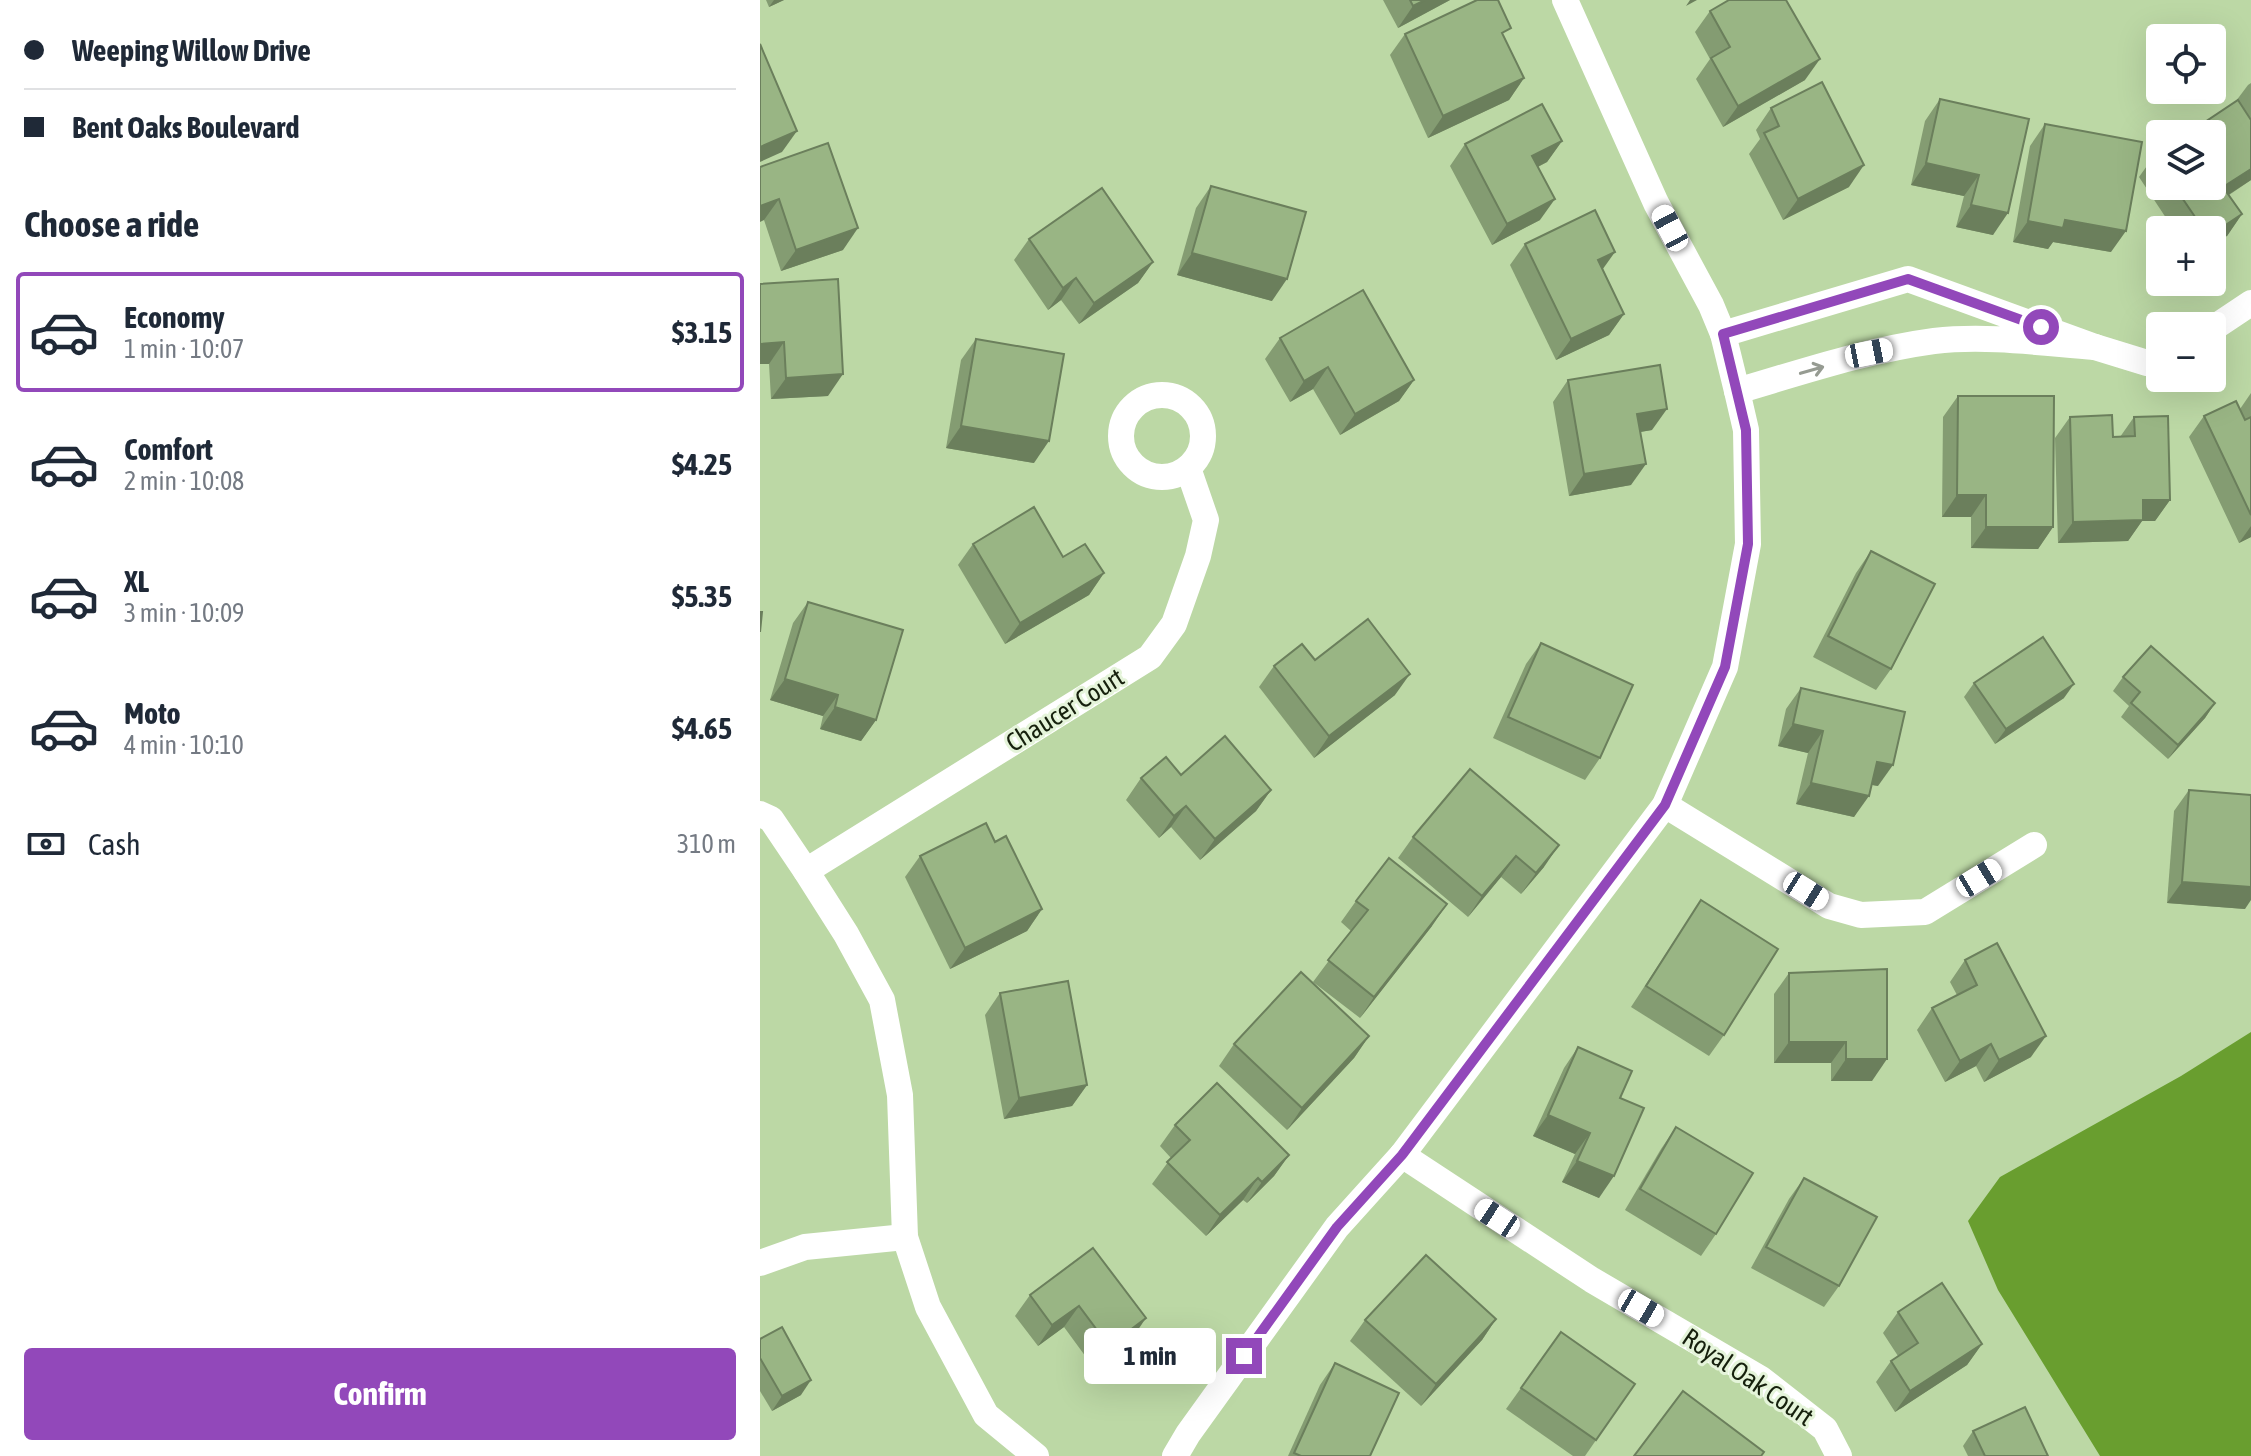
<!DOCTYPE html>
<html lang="en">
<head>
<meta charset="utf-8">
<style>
  body { margin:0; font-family:"Asap Condensed",sans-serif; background:#f2f2f3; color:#1f2937; height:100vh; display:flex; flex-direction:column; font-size:30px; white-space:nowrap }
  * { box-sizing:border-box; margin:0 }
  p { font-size:26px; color:#747a83 }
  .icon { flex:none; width:44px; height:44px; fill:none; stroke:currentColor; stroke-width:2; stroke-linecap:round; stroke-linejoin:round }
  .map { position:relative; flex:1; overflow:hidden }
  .drawer { display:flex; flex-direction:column; background:#fff; width:760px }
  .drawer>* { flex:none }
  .banner { display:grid; align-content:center; height:176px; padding:0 24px; background:#fff }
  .controls { position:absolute; left:1386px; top:24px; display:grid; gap:16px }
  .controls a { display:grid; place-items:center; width:80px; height:80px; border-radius:8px; background:#fff; box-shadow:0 8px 32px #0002; font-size:40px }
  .end { position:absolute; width:36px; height:36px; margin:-18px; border:10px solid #9248ba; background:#fff; box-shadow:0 0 0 4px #fff }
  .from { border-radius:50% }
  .bubble { position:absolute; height:56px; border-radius:8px; background:#fff; box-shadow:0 8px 32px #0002; font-size:26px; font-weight:700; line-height:56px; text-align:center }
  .car { position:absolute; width:24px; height:48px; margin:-24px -12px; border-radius:10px; box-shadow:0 0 6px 2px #0007; background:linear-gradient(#fff 24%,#345 0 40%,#fff 0 76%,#345 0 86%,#fff 0) }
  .banner b { display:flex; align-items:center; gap:28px; height:76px; font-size:30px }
  .banner b+b { border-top:2px solid #e0e1e3 }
  .banner i { width:20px; height:20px; background:#1f2937 }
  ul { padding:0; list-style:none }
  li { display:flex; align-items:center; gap:24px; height:120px; margin:0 16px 12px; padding:0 8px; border:4px solid transparent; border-radius:8px }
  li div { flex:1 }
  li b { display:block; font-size:30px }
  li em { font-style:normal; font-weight:700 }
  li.current { border-color:#9248ba }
  li>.icon { width:72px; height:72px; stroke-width:1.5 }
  h2 { padding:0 24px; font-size:36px; line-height:96px }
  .pay { display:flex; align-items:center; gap:20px; height:88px; padding:0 24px; font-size:30px }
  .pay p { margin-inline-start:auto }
  .cta { display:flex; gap:16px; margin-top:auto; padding:16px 24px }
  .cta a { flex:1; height:92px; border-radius:8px; background:#9248ba; color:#fff; font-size:32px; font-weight:700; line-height:92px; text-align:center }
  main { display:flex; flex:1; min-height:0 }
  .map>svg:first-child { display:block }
  .water { fill:#699e2f }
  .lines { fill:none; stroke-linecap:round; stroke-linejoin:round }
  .minor { stroke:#fff; stroke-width:26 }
  .wall { fill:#849c72 }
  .shaded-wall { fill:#6b7f5c }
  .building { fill:#99b584; stroke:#6b7f5c; stroke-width:2 }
  .oneway { stroke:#969b92 }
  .route { stroke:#9248ba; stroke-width:10 }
  .labels { text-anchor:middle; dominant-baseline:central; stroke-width:6; stroke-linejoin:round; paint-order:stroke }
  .street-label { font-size:26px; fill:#16200d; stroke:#e5f4da }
</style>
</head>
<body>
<main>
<section class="drawer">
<div class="banner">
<b><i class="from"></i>Weeping Willow Drive</b>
<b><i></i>Bent Oaks Boulevard</b>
</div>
<h2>Choose a ride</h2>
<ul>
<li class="current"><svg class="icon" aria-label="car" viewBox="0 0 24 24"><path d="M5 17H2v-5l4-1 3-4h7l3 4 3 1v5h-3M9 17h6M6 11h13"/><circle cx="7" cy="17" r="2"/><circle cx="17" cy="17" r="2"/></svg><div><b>Economy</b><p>1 min · 10:07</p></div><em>$3.15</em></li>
<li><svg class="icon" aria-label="car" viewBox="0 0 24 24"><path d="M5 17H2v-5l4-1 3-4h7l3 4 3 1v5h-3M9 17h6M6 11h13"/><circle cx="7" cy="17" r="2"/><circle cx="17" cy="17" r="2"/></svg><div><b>Comfort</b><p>2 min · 10:08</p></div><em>$4.25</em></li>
<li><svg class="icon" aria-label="car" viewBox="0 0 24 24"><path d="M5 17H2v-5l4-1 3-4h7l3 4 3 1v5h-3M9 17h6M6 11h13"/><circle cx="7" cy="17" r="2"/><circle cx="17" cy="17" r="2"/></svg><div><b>XL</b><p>3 min · 10:09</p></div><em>$5.35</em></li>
<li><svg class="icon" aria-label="car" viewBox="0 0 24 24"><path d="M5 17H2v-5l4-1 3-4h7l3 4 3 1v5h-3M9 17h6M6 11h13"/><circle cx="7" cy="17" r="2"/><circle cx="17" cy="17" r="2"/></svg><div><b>Moto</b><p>4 min · 10:10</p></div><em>$4.65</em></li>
</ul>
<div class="pay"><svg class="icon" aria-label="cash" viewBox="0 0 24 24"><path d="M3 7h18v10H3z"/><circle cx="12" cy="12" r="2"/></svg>Cash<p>310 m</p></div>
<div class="cta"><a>Confirm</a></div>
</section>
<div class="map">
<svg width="1491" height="1456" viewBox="0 0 1491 1456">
  <rect width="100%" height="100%" fill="#bcd8a5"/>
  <!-- water -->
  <path class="water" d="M1491 1032V1456H1340L1238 1290 1208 1221 1240 1177 1421 1076Z"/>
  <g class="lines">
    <!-- minor -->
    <g class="minor">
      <path d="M1452 329 1491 303"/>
      <path d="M963 334 1148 279 1335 347C1282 343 1227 335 1174 341 1107 350 1042 372 977 391"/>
      <path d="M1335 347 1387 363 1400 357"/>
      <circle cx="402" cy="436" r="41"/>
      <path d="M905 805 1069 906 1101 915 1165 912 1274 845"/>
      <path d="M0 814 11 819 46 871 86 934 122 1000 140 1095 145 1237 168 1307 226 1415 276 1456"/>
      <path d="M46 871 390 657 414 624 438 556 446 520 428 468"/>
      <path d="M642 1155 832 1280 1001 1379 1065 1429 1079 1456"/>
      <path d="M0 1263 45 1247 145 1237"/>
      <path d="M415 1456 428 1434 577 1227 642 1155 905 805 965 667 988 544 986 430 977 391 963 334 951 305 896 203 805 0"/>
    </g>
  </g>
  <!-- wall -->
  <g class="wall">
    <path d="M6 0H24L9 7Z"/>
    <path d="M623 0H690L638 28Z"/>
    <path d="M950 11 1045 80 963 127 936 79 950 59 935 32Z"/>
    <path d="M645 34 744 38 764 78 749 100 668 138 630 55Z"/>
    <path d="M1491 83V180L1469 195 1482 214 1467 236 1452 230H1414L1379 177 1394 156 1400 152V186H1452L1476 101 1488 85Z"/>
    <path d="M1180 99 1269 119 1233 235 1196 227 1204 196 1151 185 1165 121Z"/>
    <path d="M1011 108 1089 187 1023 220 989 154 1000 139 996 130Z"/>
    <path d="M1285 124 1351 252 1293 242 1288 249 1253 242 1270 146Z"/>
    <path d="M802 141 787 162 778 167 780 220 732 245 690 166 705 144Z"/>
    <path d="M0 167 83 250 21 271 4 220Z"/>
    <path d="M451 186 512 301 417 275 436 208Z"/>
    <path d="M269 239 393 262 378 283 319 324 301 300 288 310 254 260Z"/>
    <path d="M765 244 843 269 864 314 849 335 796 360 750 265Z"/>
    <path d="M0 284 68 396 11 399 9 364H0Z"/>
    <path d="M520 338 654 380 639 401 580 435 553 389 530 402 505 359Z"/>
    <path d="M216 339 274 463 186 448 201 360Z"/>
    <path d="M808 380 892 430 880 432 871 485 809 496 793 402Z"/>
    <path d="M1491 393V537L1479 543 1429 437 1444 416 1480 409Z"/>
    <path d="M1198 396 1293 527 1278 549 1211 548V517H1182L1183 417Z"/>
    <path d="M1310 417 1353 437H1360L1374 417 1410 500 1395 521H1382L1368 541 1298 543 1295 438Z"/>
    <path d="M213 544 303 557 344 573 329 595 245 644 198 565Z"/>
    <path d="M1111 551 1131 669 1116 690 1053 657 1096 573Z"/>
    <path d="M48 602 116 720 101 741 60 729 63 716 10 700 33 623Z"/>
    <path d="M781 643 840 758 825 780 733 738 766 664Z"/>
    <path d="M555 660 635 695 554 758 499 687 514 666Z"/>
    <path d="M1363 677 1455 703 1445 718 1408 759 1361 717 1369 706 1353 691Z"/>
    <path d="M1214 683 1304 698 1235 744 1204 697Z"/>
    <path d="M1041 688 1118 786 1112 785 1094 817 1036 804 1048 753 1018 746 1026 709Z"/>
    <path d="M710 769 784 867 761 894 741 877 708 917 638 858 653 837Z"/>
    <path d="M421 775 511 790 496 811 440 860 411 827 399 838 366 800 381 778Z"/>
    <path d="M1429 790 1485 909 1407 903 1414 811Z"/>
    <path d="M235 842 282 909 267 931 190 969 145 877 160 856Z"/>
    <path d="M941 900 964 1035 949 1056 871 1007Z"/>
    <path d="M596 901 672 926 600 1018 553 982 591 931 581 922Z"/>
    <path d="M1205 960 1271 1057 1224 1082 1216 1066 1185 1082 1157 1030 1172 1008 1197 995 1190 982Z"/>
    <path d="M1127 969 1112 1081H1071V1063H1014V994L1029 973Z"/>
    <path d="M240 993 327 1085 312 1106 244 1119 225 1015Z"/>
    <path d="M609 1036 594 1058 527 1130 459 1066 474 1044Z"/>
    <path d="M818 1047 860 1098 839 1198 802 1182 815 1154 773 1136 804 1068Z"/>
    <path d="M415 1125 529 1155 514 1176 487 1203 483 1200 446 1236 392 1184 411 1158 400 1146Z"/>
    <path d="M916 1127 956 1234 941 1256 865 1210 901 1149Z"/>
    <path d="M1044 1178 1079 1286 1064 1307 991 1268 1029 1199Z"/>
    <path d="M333 1248 371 1340 334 1368 304 1327 278 1346 255 1316 270 1295Z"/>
    <path d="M1138 1312 1222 1344 1207 1365 1135 1412 1116 1382 1131 1361 1138 1356 1123 1333Z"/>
    <path d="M736 1319 722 1340 661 1406 590 1341 605 1320Z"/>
    <path d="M801 1332 875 1384 825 1456H813L746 1409Z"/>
    <path d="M0 1339 41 1395 12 1411 0 1391Z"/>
    <path d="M575 1363 610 1456H528L560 1385Z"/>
    <path d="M1213 1431 1288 1456H1208L1203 1446Z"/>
  </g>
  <!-- shaded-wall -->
  <g class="shaded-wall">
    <path d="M14 0H24L9 7Z"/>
    <path d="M665 0H690L638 28 653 6Z"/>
    <path d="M930 0H937L926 6Z"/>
    <path d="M1060 59 1045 80 963 127 978 106Z"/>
    <path d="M764 78 749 100 668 138 683 116Z"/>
    <path d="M37 131 22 152 0 162V147Z"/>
    <path d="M802 141 787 162 757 177 772 156Z"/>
    <path d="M1166 163 1219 175 1204 196 1151 185Z"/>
    <path d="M1104 165 1089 187 1023 220 1038 199Z"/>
    <path d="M1491 169V180L1448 208 1463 187Z"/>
    <path d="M19 199 4 220 0 222V206Z"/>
    <path d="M795 199 780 220 732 245 747 224Z"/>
    <path d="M1211 205 1248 213 1233 235 1196 227Z"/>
    <path d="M1482 214 1467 236 1452 245V234Z"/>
    <path d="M1305 220 1366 231 1351 252 1293 242 1288 249 1253 242 1268 221Z"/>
    <path d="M98 228 83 250 21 271 36 250Z"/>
    <path d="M855 252 840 273 838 260Z"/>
    <path d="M432 253 527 279 512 301 417 275Z"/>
    <path d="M393 262 378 283 319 324 334 303Z"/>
    <path d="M316 278 301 300 288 310 303 288Z"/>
    <path d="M864 314 849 335 796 360 811 339Z"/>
    <path d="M24 342 9 364H0V344Z"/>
    <path d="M568 367 553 389 530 402 544 381Z"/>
    <path d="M83 374 68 396 11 399 26 378Z"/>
    <path d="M654 380 639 401 580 435 595 414Z"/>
    <path d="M907 409 892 430 862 435 877 414Z"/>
    <path d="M201 426 289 441 274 463 186 448Z"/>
    <path d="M886 464 871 485 809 496 824 474Z"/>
    <path d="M1197 495H1226L1211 517H1182Z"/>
    <path d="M1383 500H1410L1395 521H1382L1368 541 1298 543 1313 522Z"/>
    <path d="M1491 526V537L1479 543Z"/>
    <path d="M1226 527H1293L1278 549 1211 548Z"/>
    <path d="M344 573 329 595 245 644 260 623Z"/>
    <path d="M650 674 635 695 554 758 569 736Z"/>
    <path d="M25 679 78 695 63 716 10 700Z"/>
    <path d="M1314 684 1304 698 1235 744 1246 729Z"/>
    <path d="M1455 703 1445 718 1408 759 1418 745Z"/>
    <path d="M75 707 116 720 101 741 60 729Z"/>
    <path d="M1033 724 1063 731 1048 753 1018 746Z"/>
    <path d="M1117 762 1133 765 1118 786 1102 783Z"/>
    <path d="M1051 783 1109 796 1094 817 1036 804Z"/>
    <path d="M511 790 496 811 440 860 455 839Z"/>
    <path d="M426 806 411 827 399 838 414 816Z"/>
    <path d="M799 845 784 867 761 894 776 873Z"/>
    <path d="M756 856 741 877 708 917 722 896Z"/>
    <path d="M1422 882 1491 887V900L1485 909 1407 903Z"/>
    <path d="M687 904 672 926 600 1018 614 997Z"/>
    <path d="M282 909 267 931 190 969 205 948Z"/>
    <path d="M609 1036 594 1058 527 1130 542 1108Z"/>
    <path d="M1286 1036 1271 1057 1224 1082 1239 1060Z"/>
    <path d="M1029 1042H1086L1071 1063H1014Z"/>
    <path d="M1231 1044 1216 1066 1185 1082 1200 1061Z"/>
    <path d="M1086 1059H1127L1112 1081H1071Z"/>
    <path d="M327 1085 312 1106 244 1119 259 1098Z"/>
    <path d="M788 1115 830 1133 815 1154 773 1136Z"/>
    <path d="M529 1155 514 1176 487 1203 502 1182Z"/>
    <path d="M817 1161 854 1176 839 1198 802 1182Z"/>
    <path d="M498 1178 483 1200 446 1236 460 1215Z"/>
    <path d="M319 1306 304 1327 278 1346 292 1325Z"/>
    <path d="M386 1318 371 1340 334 1368 349 1346Z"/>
    <path d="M736 1319 722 1340 661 1406 676 1384Z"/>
    <path d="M1222 1344 1207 1365 1135 1412 1150 1391Z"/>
    <path d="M51 1380 41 1395 12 1411 22 1396Z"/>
  </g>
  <!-- building -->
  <g class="building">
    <path d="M650 0H665L653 6Z"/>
    <path d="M717 0H738L751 28 742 33 764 78 683 116 645 34Z"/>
    <path d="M969 0H1026L1060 59 978 106 951 58 970 47 950 11Z"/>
    <path d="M0 44 37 131 0 147Z"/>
    <path d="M1062 82 1104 165 1038 199 1004 133 1019 126 1011 108Z"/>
    <path d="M1180 99 1269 119 1248 213 1211 205 1219 175 1166 163Z"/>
    <path d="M1478 100 1491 120V169L1463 187 1482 214 1452 234V230H1444L1414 186H1452V134H1427Z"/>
    <path d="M782 104 802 141 772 156 795 199 747 224 705 144Z"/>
    <path d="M1285 124 1382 142 1366 231 1305 220 1303 228 1268 221Z"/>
    <path d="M68 143 98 228 36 250 19 199 0 206V167Z"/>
    <path d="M1400 152V165L1394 156Z"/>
    <path d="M451 186 546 212 527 279 432 253Z"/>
    <path d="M342 188 393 262 334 303 316 278 303 288 269 239Z"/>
    <path d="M835 210 855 252 838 260 864 314 811 339 765 244Z"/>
    <path d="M78 279 83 374 26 378 24 342 0 344V284Z"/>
    <path d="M603 290 654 380 595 414 568 367 544 381 520 338Z"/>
    <path d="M216 339 304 354 289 441 201 426Z"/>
    <path d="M900 365 907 409 877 414 886 464 824 474 808 380Z"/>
    <path d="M1198 396H1294L1293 527H1226V495H1197Z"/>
    <path d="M1476 401 1485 420 1491 417V515L1444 416Z"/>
    <path d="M1352 415 1353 437 1375 436 1374 417 1408 416 1410 500H1383V520L1313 522 1310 417Z"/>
    <path d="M274 507 303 557 325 544 344 573 260 623 213 544Z"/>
    <path d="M1111 551 1175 584 1131 669 1068 636Z"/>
    <path d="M48 602 143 630 116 720 75 707 78 695 25 679Z"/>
    <path d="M0 612H2L0 632Z"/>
    <path d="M608 619 650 674 569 736 514 666 542 644 555 660Z"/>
    <path d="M1283 637 1314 684 1246 729 1214 683Z"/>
    <path d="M781 643 873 685 840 758 748 717Z"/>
    <path d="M1391 646 1455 703 1418 745 1371 703 1380 692 1363 677Z"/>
    <path d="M1041 688 1145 712 1133 765 1117 762 1109 796 1051 783 1063 731 1033 724Z"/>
    <path d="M465 736 511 790 455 839 426 806 414 816 381 778 406 757 421 775Z"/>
    <path d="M710 769 799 845 776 873 756 856 722 896 653 837Z"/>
    <path d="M1429 790 1491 795V887L1422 882Z"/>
    <path d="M226 823 235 842 246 836 282 909 205 948 160 856Z"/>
    <path d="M629 858 687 904 614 997 568 960 608 910 596 901Z"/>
    <path d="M941 900 1018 949 964 1035 886 986Z"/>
    <path d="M1237 943 1286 1036 1239 1060 1231 1044 1200 1061 1172 1008 1217 985 1205 960Z"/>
    <path d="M1127 969V1059H1086V1042H1029V973Z"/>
    <path d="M541 972 609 1036 542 1108 474 1044Z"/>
    <path d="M308 981 327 1085 259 1098 240 993Z"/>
    <path d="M818 1047 872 1071 860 1098 884 1108 854 1176 817 1161 830 1133 788 1115Z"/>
    <path d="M457 1083 529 1155 502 1182 498 1178 460 1215 407 1162 430 1140 415 1125Z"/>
    <path d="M916 1127 993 1173 956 1234 880 1189Z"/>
    <path d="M1044 1178 1117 1217 1079 1286 1006 1247Z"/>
    <path d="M333 1248 386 1318 349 1346 319 1306 292 1325 270 1295Z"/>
    <path d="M666 1255 736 1319 676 1384 605 1320Z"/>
    <path d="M1182 1283 1222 1344 1150 1391 1131 1361 1158 1343 1138 1312Z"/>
    <path d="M22 1327 51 1380 22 1396 0 1358V1339Z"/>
    <path d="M801 1332 875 1384 836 1440 761 1388Z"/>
    <path d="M575 1363 639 1393 610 1456H541L534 1453Z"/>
    <path d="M923 1391 1004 1452 1001 1456H874Z"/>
    <path d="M1265 1407 1288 1456H1225L1213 1431Z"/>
  </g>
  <!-- one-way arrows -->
  <defs><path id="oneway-shaft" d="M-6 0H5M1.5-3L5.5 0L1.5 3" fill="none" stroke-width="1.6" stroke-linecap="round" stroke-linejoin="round" transform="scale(2)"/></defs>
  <use class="oneway" href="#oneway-shaft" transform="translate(1052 370) rotate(-16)"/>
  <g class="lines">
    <!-- route -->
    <path class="route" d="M484 1356 577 1227 642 1155 905 805 965 667 988 544 986 430 963 334 1148 279 1281 327"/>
  </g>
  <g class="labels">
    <!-- street labels -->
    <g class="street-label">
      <text transform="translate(305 710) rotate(-32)">Chaucer Court</text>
      <text transform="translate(988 1377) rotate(34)">Royal Oak Court</text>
    </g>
  </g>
</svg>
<div class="controls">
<a><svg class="icon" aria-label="locate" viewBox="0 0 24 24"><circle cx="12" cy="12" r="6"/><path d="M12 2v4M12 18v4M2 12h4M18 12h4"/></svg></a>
<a><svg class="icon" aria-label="layers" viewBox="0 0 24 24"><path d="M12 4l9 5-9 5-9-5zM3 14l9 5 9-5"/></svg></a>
<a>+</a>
<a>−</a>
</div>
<i class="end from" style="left:1281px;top:327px"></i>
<i class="end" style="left:484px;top:1356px"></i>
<div class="bubble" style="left:324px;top:1328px;width:132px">1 min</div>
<i class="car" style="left:910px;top:228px;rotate:332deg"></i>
<i class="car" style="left:1109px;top:353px;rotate:79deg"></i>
<i class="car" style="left:1219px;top:878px;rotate:59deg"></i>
<i class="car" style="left:1046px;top:891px;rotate:122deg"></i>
<i class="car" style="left:737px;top:1218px;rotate:303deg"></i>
<i class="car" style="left:881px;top:1308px;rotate:120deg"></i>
</div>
</main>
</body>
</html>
